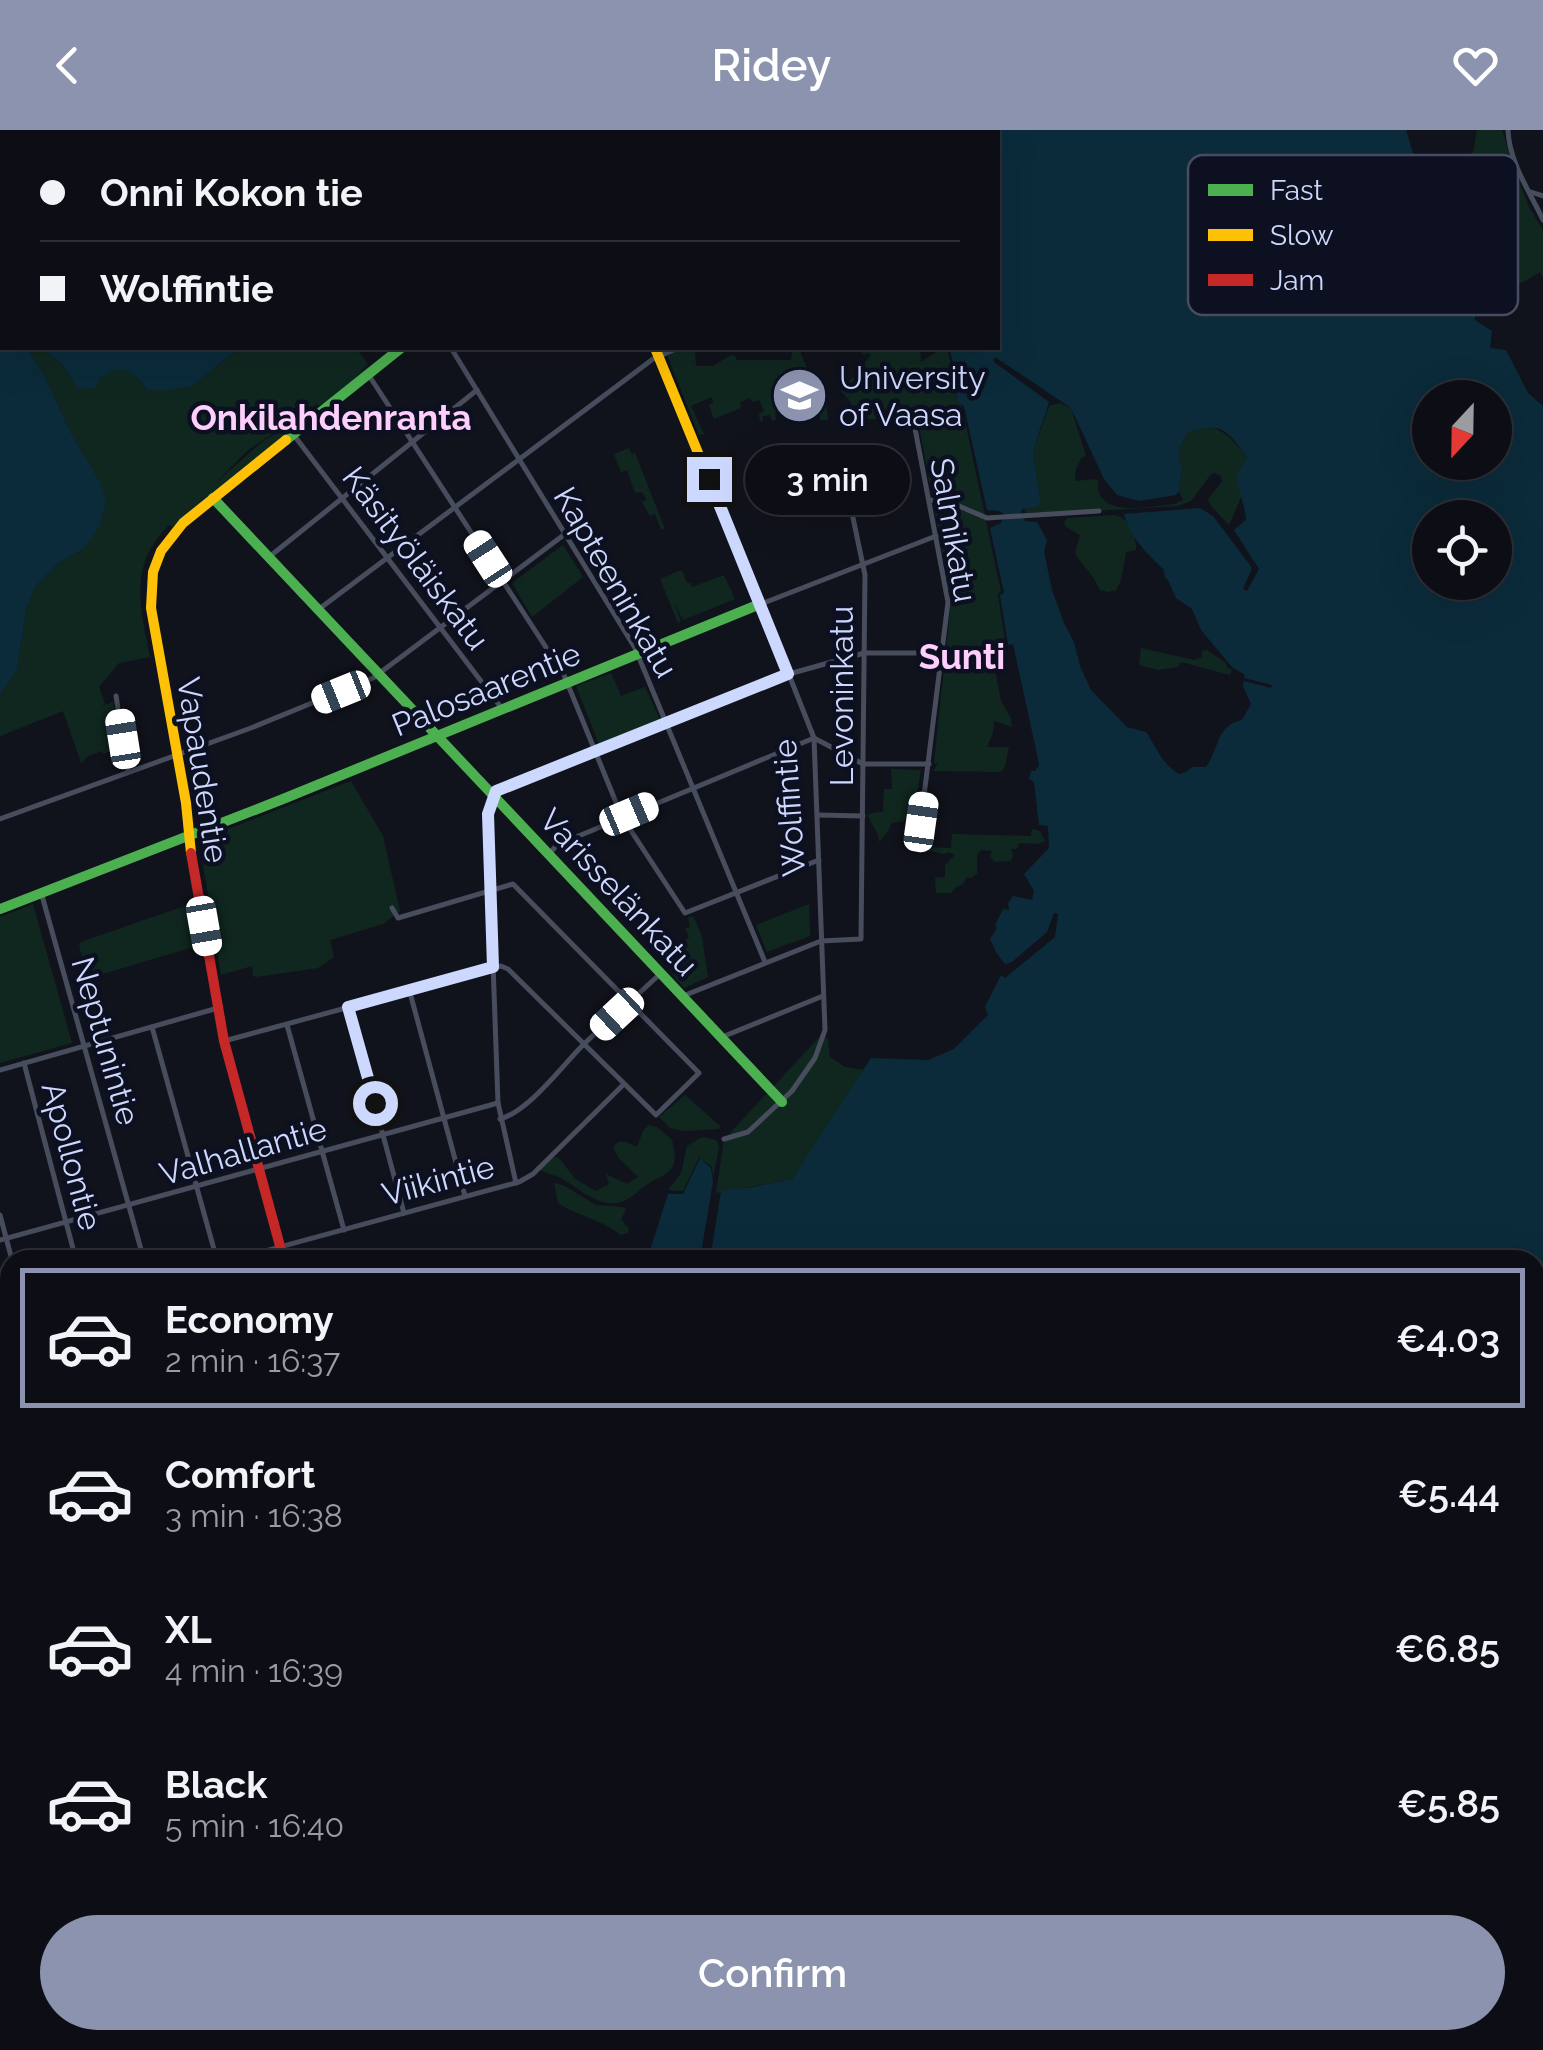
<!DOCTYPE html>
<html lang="en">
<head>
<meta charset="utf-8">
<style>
  body { margin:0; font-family:Raleway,sans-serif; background:#1b1c22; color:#f1f3f6; height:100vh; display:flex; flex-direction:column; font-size:38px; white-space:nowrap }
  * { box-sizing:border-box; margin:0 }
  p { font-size:32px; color:#9a9ca0 }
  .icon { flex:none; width:55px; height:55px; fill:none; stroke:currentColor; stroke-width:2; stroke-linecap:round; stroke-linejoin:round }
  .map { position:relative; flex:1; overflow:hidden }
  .drawer { position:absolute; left:0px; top:1120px; width:1545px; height:800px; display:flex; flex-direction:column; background:#0d0e15; border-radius:30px 30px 0 0; box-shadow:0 10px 40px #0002,0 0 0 2px #2d2e34 }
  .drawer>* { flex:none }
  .guide { position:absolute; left:0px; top:0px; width:1000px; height:220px; box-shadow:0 10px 40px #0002,0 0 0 2px #2d2e34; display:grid; align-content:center; height:220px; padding:0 40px; background:#0d0e15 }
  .needle { width:65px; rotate:202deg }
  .tools { position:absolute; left:1412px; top:250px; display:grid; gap:20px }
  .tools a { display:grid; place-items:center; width:100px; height:100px; border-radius:50%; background:#0d0e15; box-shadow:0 10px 40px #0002,0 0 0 2px #2d2e34; font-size:50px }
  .end { position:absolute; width:45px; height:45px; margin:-22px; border:12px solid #cdd8fe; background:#111; box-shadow:0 0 0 5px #111 }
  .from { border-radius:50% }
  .bubble { position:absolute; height:70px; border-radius:35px; background:#0d0e15; box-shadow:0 10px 40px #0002,0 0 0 2px #2d2e34; font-size:32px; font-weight:600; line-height:70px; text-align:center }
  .car { position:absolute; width:30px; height:60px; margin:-30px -15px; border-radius:12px; box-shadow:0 0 8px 2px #0007; background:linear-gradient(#fff 24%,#345 0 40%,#fff 0 76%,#345 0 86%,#fff 0) }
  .guide b { display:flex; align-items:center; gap:35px; height:95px; font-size:38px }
  .guide b+b { border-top:2px solid #2d2e34 }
  .guide i { width:25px; height:25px; background:#f1f3f6 }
  ul { padding:18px 0 0; list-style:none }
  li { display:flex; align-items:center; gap:30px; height:140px; margin:0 20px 15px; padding:0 20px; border:5px solid transparent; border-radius:0px }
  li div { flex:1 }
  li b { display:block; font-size:38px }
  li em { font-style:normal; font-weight:600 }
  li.selected { border-color:#8b93af }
  li>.icon { width:90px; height:90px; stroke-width:1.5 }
  .cta { display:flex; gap:20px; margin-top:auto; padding:20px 40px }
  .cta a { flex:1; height:115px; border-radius:60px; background:#8b93af; color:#fff; font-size:40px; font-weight:600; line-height:115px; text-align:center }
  header { display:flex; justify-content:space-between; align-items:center; height:130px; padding:0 40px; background:#8b93af; color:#fff; font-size:45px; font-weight:600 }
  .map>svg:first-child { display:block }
  .green { fill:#102720 }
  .water { fill:#0b2b3a; fill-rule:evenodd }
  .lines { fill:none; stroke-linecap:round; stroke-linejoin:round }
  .street { stroke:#474d5d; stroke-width:5 }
  .fast { stroke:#4caf50; stroke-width:10 }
  .slow { stroke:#ffc107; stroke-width:10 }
  .jam { stroke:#c62828; stroke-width:10 }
  .route { stroke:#cdd8fe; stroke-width:12 }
  .labels { text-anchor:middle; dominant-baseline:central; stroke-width:9; stroke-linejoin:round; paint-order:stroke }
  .poi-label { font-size:32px; fill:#cdd8fe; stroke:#0d1020; text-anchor:start }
  .street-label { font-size:32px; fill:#cdd8fe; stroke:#0d1020 }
  .neighbourhood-label { font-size:35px; font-weight:bold; fill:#fecffd; stroke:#0d1020 }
  .key { fill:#0d1020; stroke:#474c63; stroke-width:2.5 }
  .key-label { font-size:28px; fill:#cdd8fe }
</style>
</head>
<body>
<header><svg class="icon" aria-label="back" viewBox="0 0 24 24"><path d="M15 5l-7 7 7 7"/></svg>Ridey<svg class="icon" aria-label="heart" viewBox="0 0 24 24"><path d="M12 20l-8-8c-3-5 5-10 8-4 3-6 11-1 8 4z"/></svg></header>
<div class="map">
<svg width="1543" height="1920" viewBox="0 0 1543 1920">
  <rect width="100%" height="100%" fill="#11131c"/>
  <!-- green -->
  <g class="green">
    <path d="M1477 0H1502L1518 49 1529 77 1543 100V148L1540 142 1523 152 1503 156 1498 133C1468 120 1450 120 1443 81L1432 82 1420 74 1442 69 1441 60 1475 52 1479 64 1495 62V41L1490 34 1462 43 1467 49 1431 57 1428 23 1436 31C1450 25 1459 32 1473 22Z"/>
    <path d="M40 218H43L64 237 79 259 119 238C133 243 140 248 147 260H169L193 256 238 218H356L368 234 357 244 370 235 335 266 319 276 317 274 248 320 213 355 263 311 304 287 300 293 172 397 169 395C128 436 140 477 150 527L119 533 99 557 105 574 99 577 113 572 125 637 117 618 104 624 102 621 88 626 81 633 63 581 0 606V564L17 540 26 480 35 457 57 434 83 419 99 350 71 303 45 247 30 223Z"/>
    <path d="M664 218H695L696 236H713L729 226 735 225 736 230H791L792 221H800L808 241 801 251 826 274 828 290H820V280L806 278 804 290H797L798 283 793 273 775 275 776 290 772 291 770 285 763 286V291H760L759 284 764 281 759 270 752 272 750 268 740 272 741 278 714 289 709 275 714 272 711 267 691 276 704 304 699 305Z"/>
    <path d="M856 218H920L921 232 942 218H947L958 262 956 263 958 273 962 277 1001 462 998 464 1005 511 991 519 983 515 978 517 992 525 1001 571 1011 588 1012 597 994 591 993 603 987 617H1009L1005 636 1001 642 933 641 938 634 934 633 951 472 917 284 904 282 903 275 895 274V289H888L885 282 874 283 876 289H866L867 283 858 281 856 289 850 271 841 261 853 247 862 255 869 248 860 239 871 225 868 223 865 225Z"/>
    <path d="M1060 273 1071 278 1086 326 1081 328C1078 337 1073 340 1076 351L1094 349 1098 351C1095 390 1150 376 1175 374L1183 370 1179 361 1182 337 1178 327 1180 317 1187 303 1208 296C1227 302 1235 312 1247 328 1238 347 1235 343 1242 365L1229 395 1211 376 1208 369 1222 352 1221 346 1215 343 1211 344 1191 371 1178 376 1044 384 1043 382 1026 383 1024 379 1036 378 1041 373 1033 321 1049 276Z"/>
    <path d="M629 318 632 324 635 323 665 399H661L655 384 650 386 642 372 647 370 642 362 635 363 627 340 621 342 614 324Z"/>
    <path d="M1101 386C1107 386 1113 384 1118 386 1130 389 1137 410 1136 420L1126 422 1121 450 1116 460 1108 462 1100 460 1093 447 1075 424 1080 405 1066 397 1064 392 1067 388Z"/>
    <path d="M563 415 583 447 532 487 512 453Z"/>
    <path d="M679 441H682L687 453H690L692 457 724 445 735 469 683 490 674 472 681 491 678 493 660 449Z"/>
    <path d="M1141 518 1194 530 1202 527V521L1207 520 1226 533 1227 538 1232 539 1230 545 1181 532 1178 537 1158 540 1139 535Z"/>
    <path d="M611 543 621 566 645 557 660 589 599 614 576 556Z"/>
    <path d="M891 639 921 640 915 677 919 678 916 686 909 685 905 691 891 693 889 700 879 712C879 700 870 695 868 684L886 681 883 680 884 659H892Z"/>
    <path d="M351 651 383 706 400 781 383 794 330 810 334 827 318 838 256 847 253 846 252 836 221 845 201 722 205 708Z"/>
    <path d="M1032 699 1040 701 1045 711 1038 714 1019 713 1017 719H1011L1013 726 1011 731 994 732 990 726 992 721 981 720 977 725V744L971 748 967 747 963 754 955 758 951 763H936L935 748 945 747V735L955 725 949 722 944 724 925 720 924 717 951 718 952 704H956L1031 706Z"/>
    <path d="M193 773 200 815 89 848 79 816 81 812Z"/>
    <path d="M33 774 72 913 0 933V787Z"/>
    <path d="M809 774 810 806 767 822 756 795Z"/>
    <path d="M693 786 702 806 708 847 684 858 669 840 684 825 678 818 689 807 685 798 690 797 688 787Z"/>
    <path d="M823 903 828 909 830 927 845 937 864 940 792 1049 716 1063 724 1009 729 1008 731 1002Z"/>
    <path d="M685 965 720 996 719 999 683 1001 670 998 659 987Z"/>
    <path d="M649 995 657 997 672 1010C678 1036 675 1040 651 1052 642 1057 634 1066 626 1070 603 1082 579 1058 561 1048 554 1045 546 1043 539 1040L554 1027 559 1028 575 1049 596 1061 609 1054 606 1044 627 1054 638 1047 618 1027 613 1017 618 1012H626L637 1017 643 1001Z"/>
    <path d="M702 1007 716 1010 719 1017 713 1048 712 1037 699 1027 683 1061 668 1060 681 1043 687 1016Z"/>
    <path d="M554 1053 563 1055 596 1075 623 1077 626 1080 621 1089 629 1099 628 1103 621 1105C602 1090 578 1086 558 1073Z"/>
    <path d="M10 1831V1910H51L36 1920H0V1904L4 1899 7 1880 0 1872V1842Z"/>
    <path d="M466 1910H565L568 1920H466Z"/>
    <path d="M703 1910H946L962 1920H706Z"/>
    <path d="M1009 1910H1169L1139 1920H1008Z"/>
  </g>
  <!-- water -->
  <g class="water">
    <path d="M668 0H1406L1414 26 1419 60 1386 63 1347 56 1345 60 1383 71H1408L1422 78 1427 110 1456 145 1474 148 1475 190 1492 201 1490 218 1506 220 1528 263 1543 276V1920H1262L1258 1912 1245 1910H1535V1130H710L721 1061 752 1057 792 1049 871 928 928 930 954 919 988 885 985 877 1001 845 1005 848 1055 807 1058 784 1054 783 1047 802 1012 832 1005 834 996 822 990 809 997 798 995 795 1003 779 1009 780 1008 773 1013 766 1032 770 1034 761 1024 744 1049 718 1048 696 1039 695 1034 652 1029 649 1031 641H1035L1039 635 1038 629 1013 514 1008 515 1000 465 1004 463 990 398 1001 393 1004 384 999 381 987 380 964 276 958 273 956 263 959 262 960 259 949 218H998V2H670ZM995 227 1071 278 1104 349 1117 365 1139 371 1176 365 1179 361 1182 337 1178 327 1180 317 1187 303C1221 291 1228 300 1247 328 1244 333 1239 338 1238 344 1235 354 1246 377 1246 390L1234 400 1259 439 1247 461 1243 459 1252 438 1213 386 1200 378 1124 384C1131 409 1147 423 1164 440L1165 448 1168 450 1176 468 1192 479 1201 500 1232 537 1245 545 1244 548 1272 555 1271 558 1244 551 1243 556 1251 574 1242 590C1216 596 1220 617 1206 637H1192L1186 642 1179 644C1161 633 1157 618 1146 602L1127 597 1091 560 1080 536 1074 512 1064 493 1052 460 1044 422 1047 410 1037 392 1025 391 1021 383 1022 379 1036 378 1041 374 1033 321 1049 272 994 232ZM1430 268H1495V332H1430ZM1430 388H1495V452H1430Z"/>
    <path d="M2 187V218H40L30 223 45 247 71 303 99 350 106 373 98 399 83 419 57 434 35 457 26 480 17 540 0 564V189Z"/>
    <path d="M43 218H238L193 256 169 260H147C140 248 133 243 119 239L100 248 95 258 78 259 64 237Z"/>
    <path d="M700 1028 711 1038 713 1051 700 1130H647L668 1064H683Z"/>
    <path d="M10 1258V1445L0 1435V1260Z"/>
    <path d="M197 1910H466V1920H203Z"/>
  </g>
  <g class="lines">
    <!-- street -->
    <g class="street">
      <path d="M1508 0C1509 32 1530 62 1543 90"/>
      <path d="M1531 62 1543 66"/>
      <path d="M451 218 635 518 765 832"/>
      <path d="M368 244 564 545 622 687 685 783 819 730"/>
      <path d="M913 288 948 472 920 698"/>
      <path d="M293 304 503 580"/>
      <path d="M929 370 947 371 987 388 1099 381"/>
      <path d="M269 427 477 260"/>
      <path d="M319 479 653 229 678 218"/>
      <path d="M116 566 128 641"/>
      <path d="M818 685 863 686"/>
      <path d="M0 689 251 598 373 548 565 404"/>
      <path d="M549 724 557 715 814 608 863 634H929"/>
      <path d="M41 762 144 1130"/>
      <path d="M409 859 465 1066"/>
      <path d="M683 866 821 811 861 809 865 445 840 326"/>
      <path d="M349 879 404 1083"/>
      <path d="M287 895 344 1100"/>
      <path d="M152 897 217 1130"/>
      <path d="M722 907 823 866"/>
      <path d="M224 911 501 836 508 839 656 985 699 943 513 754 398 788 392 778"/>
      <path d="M24 933 76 1130"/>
      <path d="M0 940 218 878"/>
      <path d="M500 989C529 981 561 937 583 915 608 891 634 868 660 844"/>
      <path d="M724 1009 748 1002 792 961 815 928 825 900 814 608 761 474 936 406"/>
      <path d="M516 1053 498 973 488 693 493 664 789 544 864 523H943"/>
      <path d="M0 1085 12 1130"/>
      <path d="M0 1110 498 973"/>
      <path d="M232 1130 519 1052 533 1044 623 955"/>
      <path d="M0 1174 10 1179"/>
      <path d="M0 1573 10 1585"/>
      <path d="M0 1723 10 1714"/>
      <path d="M64 1910 67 1920"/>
      <path d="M570 1910 573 1920"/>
      <path d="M43 1920 57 1910"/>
      <path d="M825 1920C845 1910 864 1916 884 1920"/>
      <path d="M1017 1920 1025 1910"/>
    </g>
    <!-- fast -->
    <g class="fast">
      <path d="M565 0 566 2"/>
      <path d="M573 0 574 2"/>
      <path d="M286 310 401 218"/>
      <path d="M213 368 782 972"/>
      <path d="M0 779 283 669 760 474"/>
    </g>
    <!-- slow -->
    <g class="slow">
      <path d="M655 218 760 474"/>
      <path d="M191 723 186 673 151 478 153 442 161 421 183 393 286 310"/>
    </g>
    <!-- jam -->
    <path class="jam" d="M191 723 224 911 280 1116"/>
  </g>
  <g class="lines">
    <!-- route -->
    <path class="route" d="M375 973 348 877 493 837 488 684 496 661 788 544 709 349"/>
  </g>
  <!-- icons -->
  <defs>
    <symbol id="university-disc" viewBox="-11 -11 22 22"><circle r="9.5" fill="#8b93af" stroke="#0d1020"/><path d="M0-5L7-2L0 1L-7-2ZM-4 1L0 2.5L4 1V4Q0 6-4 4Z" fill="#fff"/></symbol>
  </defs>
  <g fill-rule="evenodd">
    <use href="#university-disc" x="768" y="234" width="63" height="63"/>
  </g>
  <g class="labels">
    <!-- poi labels -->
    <g class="poi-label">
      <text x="839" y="247">University<tspan x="839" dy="37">of Vaasa</tspan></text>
    </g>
    <!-- street labels -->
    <g class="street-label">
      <text transform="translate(954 400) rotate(80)">Salmikatu</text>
      <text transform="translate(416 428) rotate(53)">Käsityöläiskatu</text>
      <text transform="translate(616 452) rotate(60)">Kapteeninkatu</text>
      <text transform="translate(486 559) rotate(-22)">Palosaarentie</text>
      <text transform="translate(841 566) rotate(-90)">Levoninkatu</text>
      <text transform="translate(203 640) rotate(81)">Vapaudentie</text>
      <text transform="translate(789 678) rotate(-94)">Wolffintie</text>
      <text transform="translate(619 762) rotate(47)">Varisselänkatu</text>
      <text transform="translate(106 911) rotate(74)">Neptunintie</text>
      <text transform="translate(243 1021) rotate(-16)">Valhallantie</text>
      <text transform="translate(72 1026) rotate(75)">Apollontie</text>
      <text transform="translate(438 1050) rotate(-15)">Viikintie</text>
    </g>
    <!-- neighbourhood labels -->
    <g class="neighbourhood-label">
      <text x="331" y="287">Onkilahdenranta</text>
      <text x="962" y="526">Sunti</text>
    </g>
  </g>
  <!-- legend -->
  <rect x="1188" y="25" width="330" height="160" rx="15" class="key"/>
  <rect x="1208" y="54" width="45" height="12" fill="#4caf50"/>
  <rect x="1208" y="99" width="45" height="12" fill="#ffc107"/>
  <rect x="1208" y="144" width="45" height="12" fill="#c62828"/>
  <g class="key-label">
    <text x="1270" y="70">Fast</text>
    <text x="1270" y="115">Slow</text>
    <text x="1270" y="160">Jam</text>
  </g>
</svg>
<div class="tools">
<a><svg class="needle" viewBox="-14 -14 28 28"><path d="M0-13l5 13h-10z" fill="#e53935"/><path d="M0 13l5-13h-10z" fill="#9a9ca0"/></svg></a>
<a><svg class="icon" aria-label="locate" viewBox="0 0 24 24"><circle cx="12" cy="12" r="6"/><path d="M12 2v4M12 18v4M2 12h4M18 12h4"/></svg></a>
</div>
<i class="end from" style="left:375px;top:973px"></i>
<i class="end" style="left:709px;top:349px"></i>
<div class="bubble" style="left:745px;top:315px;width:165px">3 min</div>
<i class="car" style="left:488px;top:429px;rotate:327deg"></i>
<i class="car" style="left:341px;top:562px;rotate:248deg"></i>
<i class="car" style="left:123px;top:609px;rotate:351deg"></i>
<i class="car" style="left:629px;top:684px;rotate:67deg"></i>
<i class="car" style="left:921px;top:692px;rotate:8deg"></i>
<i class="car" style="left:204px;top:796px;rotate:170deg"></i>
<i class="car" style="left:617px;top:884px;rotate:227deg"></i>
<div class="guide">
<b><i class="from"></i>Onni Kokon tie</b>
<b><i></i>Wolffintie</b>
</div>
<section class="drawer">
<ul>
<li class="selected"><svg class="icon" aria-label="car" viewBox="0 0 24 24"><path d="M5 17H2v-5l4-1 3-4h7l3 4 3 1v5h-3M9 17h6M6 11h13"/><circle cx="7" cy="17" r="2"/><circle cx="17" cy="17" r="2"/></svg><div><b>Economy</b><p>2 min · 16:37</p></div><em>€4.03</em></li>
<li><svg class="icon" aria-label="car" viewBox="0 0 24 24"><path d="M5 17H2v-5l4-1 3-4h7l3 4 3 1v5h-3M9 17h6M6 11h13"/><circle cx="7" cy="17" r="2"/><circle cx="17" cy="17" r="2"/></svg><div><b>Comfort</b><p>3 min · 16:38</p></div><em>€5.44</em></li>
<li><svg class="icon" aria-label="car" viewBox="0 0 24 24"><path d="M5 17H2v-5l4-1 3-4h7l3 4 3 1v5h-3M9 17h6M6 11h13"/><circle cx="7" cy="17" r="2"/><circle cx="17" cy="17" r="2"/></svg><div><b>XL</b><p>4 min · 16:39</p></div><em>€6.85</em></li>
<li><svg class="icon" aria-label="car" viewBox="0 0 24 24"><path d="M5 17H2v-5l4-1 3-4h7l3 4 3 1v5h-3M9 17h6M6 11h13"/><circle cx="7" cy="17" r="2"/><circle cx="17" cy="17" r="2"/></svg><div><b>Black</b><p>5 min · 16:40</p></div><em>€5.85</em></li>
</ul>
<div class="cta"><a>Confirm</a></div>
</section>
</div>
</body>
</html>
